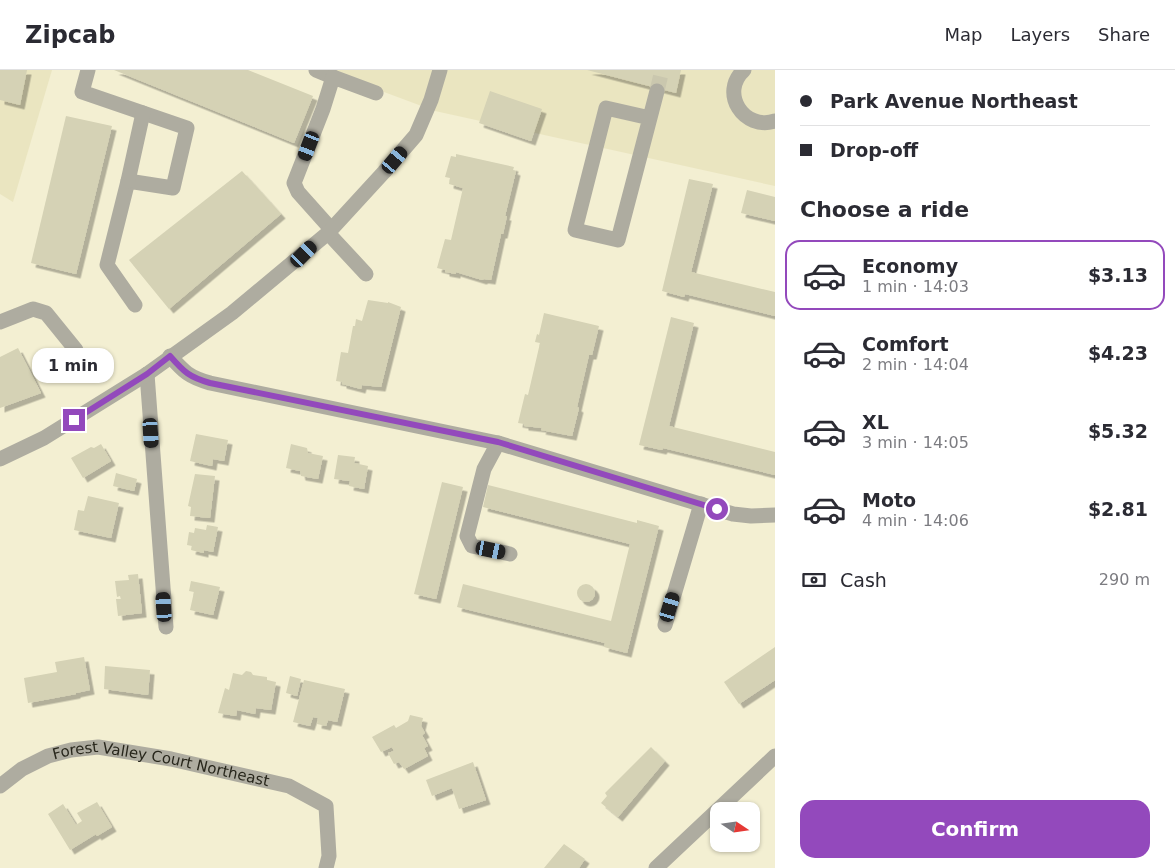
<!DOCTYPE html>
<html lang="en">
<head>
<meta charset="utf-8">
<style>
  body { margin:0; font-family:"DejaVu Sans",sans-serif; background:#f7f7f7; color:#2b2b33; height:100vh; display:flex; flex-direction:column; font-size:19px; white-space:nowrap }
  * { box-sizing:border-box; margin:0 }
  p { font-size:16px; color:#7c7c81 }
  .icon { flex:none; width:28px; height:28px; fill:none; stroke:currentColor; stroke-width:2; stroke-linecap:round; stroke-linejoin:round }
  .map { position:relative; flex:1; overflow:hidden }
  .details { display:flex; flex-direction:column; background:#fff; width:400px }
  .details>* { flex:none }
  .hud { display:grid; align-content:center; height:110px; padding:0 25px; background:#fff }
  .needle { width:32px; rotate:103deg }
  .tools { position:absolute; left:710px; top:732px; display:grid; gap:10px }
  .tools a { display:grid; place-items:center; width:50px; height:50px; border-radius:10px; background:#fff; box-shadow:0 1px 4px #0004; font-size:25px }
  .end { position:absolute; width:22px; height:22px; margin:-11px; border:6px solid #9349bc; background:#fff; box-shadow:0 0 0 2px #fff }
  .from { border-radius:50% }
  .bubble { position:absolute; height:35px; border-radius:15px; background:#fff; box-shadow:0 1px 4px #0004; font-size:16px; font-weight:700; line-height:35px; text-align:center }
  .car { position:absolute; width:15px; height:30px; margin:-15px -8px; border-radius:6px; box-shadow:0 0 4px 1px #0007; background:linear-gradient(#222 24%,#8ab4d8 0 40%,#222 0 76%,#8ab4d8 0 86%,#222 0) }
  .hud b { display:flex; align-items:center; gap:18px; height:48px; font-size:19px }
  .hud b+b { border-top:1px solid #e1e1e2 }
  .hud i { width:12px; height:12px; background:#2b2b33 }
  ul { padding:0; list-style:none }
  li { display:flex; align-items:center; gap:15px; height:70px; margin:0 10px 8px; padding:0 15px; border:2px solid transparent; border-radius:15px }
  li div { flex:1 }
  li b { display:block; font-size:19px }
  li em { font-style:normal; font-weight:700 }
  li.on { border-color:#9349bc }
  li>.icon { width:45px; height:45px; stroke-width:1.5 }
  h2 { padding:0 25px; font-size:22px; line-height:60px }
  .pay { display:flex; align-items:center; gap:12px; height:55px; padding:0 25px; font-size:19px }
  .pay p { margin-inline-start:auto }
  .primary-button { display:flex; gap:10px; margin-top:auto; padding:10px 25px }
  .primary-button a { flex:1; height:58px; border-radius:15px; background:#9349bc; color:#fff; font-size:20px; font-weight:700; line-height:58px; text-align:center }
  header { display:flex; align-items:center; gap:30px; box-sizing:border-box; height:70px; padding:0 25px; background:#fff; border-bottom:1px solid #e1e1e2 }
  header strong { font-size:24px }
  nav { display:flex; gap:28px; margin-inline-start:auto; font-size:18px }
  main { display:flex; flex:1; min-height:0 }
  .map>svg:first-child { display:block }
  .built { fill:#eae5c0 }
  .building { fill:#d5d2b5; filter:url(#shadow) }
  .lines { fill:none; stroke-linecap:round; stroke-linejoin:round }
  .minor-tunnel { stroke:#cac7ae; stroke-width:15; stroke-dasharray:15 8; stroke-linecap:butt }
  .minor { stroke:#aeaca0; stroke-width:15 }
  .route { stroke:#9349bc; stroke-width:6 }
  .labels { text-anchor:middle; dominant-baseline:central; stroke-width:5; stroke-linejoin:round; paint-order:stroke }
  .street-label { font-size:15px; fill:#28271c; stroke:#f3efd2 }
</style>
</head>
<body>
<header>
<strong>Zipcab</strong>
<nav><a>Map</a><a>Layers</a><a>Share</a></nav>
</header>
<main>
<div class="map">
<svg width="775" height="798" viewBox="0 0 775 798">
  <defs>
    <filter id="shadow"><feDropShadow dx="4.5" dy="4.5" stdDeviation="0" flood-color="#0004"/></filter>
  </defs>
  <rect width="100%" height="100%" fill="#f3efd2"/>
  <!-- built -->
  <g class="built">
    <path d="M0 0H52L13 132 0 124Z"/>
    <path d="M325 0H775V116L435 41Z"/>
  </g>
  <!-- building -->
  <g class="building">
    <path d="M0 0H27L20 35 0 30Z"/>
    <path d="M114 0H248L313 26 294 73Z"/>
    <path d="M587 0H681L676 23Z"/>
    <path d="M490 21 542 39 531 71 479 53Z"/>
    <path d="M66 46 112 56 76 204 31 193Z"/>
    <path d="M456 84 514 97 513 100 516 101 505 146H507L503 164H501L491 210 484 209 482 210 456 202V204L445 202V200L437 198 445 169 451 170 463 118 449 114 450 108 445 107 451 86 456 87Z"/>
    <path d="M242 101 281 144 169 239 129 190Z"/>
    <path d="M689 109 713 114 691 202 775 222V246L685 224 684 227 662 221Z"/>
    <path d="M747 120 775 127V151L741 143Z"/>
    <path d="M368 230 388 233V232L401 237 381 317 362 315 361 319 342 314V312L336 311 341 282 348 283 353 256H355L356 249 362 251Z"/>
    <path d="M544 243 599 256 592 285H589L577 337 579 338 572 366 541 360 542 358 524 356V354L518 353 525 324 528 325 540 273 535 272 537 264 539 265Z"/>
    <path d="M671 247 694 253 669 356 775 382V405L663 378 662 380 639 375Z"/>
    <path d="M18 278 41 323 0 338V287Z"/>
    <path d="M196 364 228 370 224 391 213 389 212 396 190 391Z"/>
    <path d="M101 374 111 391 83 408 71 388 91 377 94 378Z"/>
    <path d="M291 374 307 378 308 383 323 386 318 409 301 406 300 401 286 398Z"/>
    <path d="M338 385 355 387 354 393 368 396 364 419 349 416 350 411 334 409Z"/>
    <path d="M116 403 137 409 134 421 113 416Z"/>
    <path d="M195 404 215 406 210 448 190 446 191 437 188 436Z"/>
    <path d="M442 412 463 417 436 529 414 524Z"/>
    <path d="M488 415 637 453V450L659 456 627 583 604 577 605 573 457 537 463 514 611 551 630 474 483 437Z"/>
    <path d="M88 426 119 433 111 468 74 460 78 440 84 441Z"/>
    <path d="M207 455 218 457 213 482 204 480V483L191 480 192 476 187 475 189 462 194 463 195 458 206 460Z"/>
    <path d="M138 504 142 543 118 546 116 529H121L120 526 117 527 115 511 129 510 128 505Z"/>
    <path d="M191 511 220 517 213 545 190 540 194 522 189 521Z"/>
    <circle cx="586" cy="523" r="9"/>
    <path d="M775 577V610L739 634 724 612Z"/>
    <path d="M84 587 90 620 76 623V624L28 633 24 608 57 602 55 592Z"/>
    <path d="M105 596 150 600 148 625 104 619Z"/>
    <path d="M246 601 251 602 253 605 267 607V610L276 612 271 640 256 638 255 644 237 640 236 646 218 643 225 618 229 620 233 603 242 605Z"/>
    <path d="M290 606 301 609 297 626 286 623Z"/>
    <path d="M304 610 345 619 337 652 328 650 326 656 317 654 318 648 313 647 310 656 293 652Z"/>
    <path d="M410 645 423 648 421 656 425 663 422 665 428 676 424 678 428 686 404 699 399 692 394 694 388 683 394 681 392 677 381 682 372 667 394 655 396 658 408 651Z"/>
    <path d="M651 677 665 691 618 747 601 733 607 726 605 723Z"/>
    <path d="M473 692 486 730 459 739 452 718 432 726 426 710Z"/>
    <path d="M97 732 112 757 97 766 96 764 70 780 48 744 63 734 76 755 82 751 77 743Z"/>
    <path d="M564 774 585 789 579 798H544Z"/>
  </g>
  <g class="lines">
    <!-- minor-tunnel -->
    <path class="minor-tunnel" d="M657 21 662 0"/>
    <!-- minor -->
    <g class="minor">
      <path d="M88 0 82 22 187 58 173 118 128 111 107 195 135 235"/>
      <path d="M316 0 333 7"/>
      <path d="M744 0C719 23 744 61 775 51"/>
      <path d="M650 48 606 38 575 160 618 170 657 21"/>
      <path d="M128 111 143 43"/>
      <path d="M331 159 298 122 294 113 323 39 333 7 376 23"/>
      <path d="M328 163 366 204"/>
      <path d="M0 252 33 239 46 243 76 280"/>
      <path d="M170 286C184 302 189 307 210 313L498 373 733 444 751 446 775 445"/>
      <path d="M147 304 166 557"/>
      <path d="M498 373 484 399 467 466 472 476 510 484"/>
      <path d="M0 389 44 368 147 304 232 243 328 163 384 102 416 65 431 30 440 0"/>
      <path d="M665 555 701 434"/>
      <path id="s1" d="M0 716 22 699 48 686 71 680 98 677 171 689 289 716 326 736 329 786 326 798"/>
      <path d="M656 798 775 686"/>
    </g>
  </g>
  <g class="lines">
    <!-- route -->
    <path class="route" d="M74 350 147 304 170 286C184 302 189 307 210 313L498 372 717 439"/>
  </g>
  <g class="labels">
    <!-- street labels -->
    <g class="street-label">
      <text stroke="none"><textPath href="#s1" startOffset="172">Forest Valley Court Northeast</textPath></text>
    </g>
  </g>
</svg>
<div class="tools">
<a><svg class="needle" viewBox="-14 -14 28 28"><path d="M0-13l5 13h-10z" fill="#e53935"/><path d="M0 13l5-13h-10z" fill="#7c7c81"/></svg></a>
</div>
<i class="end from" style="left:717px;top:439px"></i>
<i class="end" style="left:74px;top:350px"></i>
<div class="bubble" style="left:32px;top:278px;width:82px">1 min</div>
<i class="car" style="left:309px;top:76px;rotate:201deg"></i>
<i class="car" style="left:395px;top:90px;rotate:40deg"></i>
<i class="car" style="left:304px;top:184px;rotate:45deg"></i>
<i class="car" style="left:151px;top:363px;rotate:176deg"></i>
<i class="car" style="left:491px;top:480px;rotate:102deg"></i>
<i class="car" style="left:164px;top:537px;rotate:356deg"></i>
<i class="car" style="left:670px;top:537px;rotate:17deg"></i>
</div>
<section class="details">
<div class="hud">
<b><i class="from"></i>Park Avenue Northeast</b>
<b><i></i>Drop-off</b>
</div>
<h2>Choose a ride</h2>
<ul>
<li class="on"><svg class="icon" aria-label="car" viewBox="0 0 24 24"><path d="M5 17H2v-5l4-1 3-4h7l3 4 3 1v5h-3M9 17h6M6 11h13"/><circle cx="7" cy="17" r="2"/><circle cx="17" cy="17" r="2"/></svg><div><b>Economy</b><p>1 min · 14:03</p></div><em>$3.13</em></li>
<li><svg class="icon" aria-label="car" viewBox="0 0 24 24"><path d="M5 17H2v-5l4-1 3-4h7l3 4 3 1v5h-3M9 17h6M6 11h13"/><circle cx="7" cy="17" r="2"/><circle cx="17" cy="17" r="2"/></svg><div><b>Comfort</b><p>2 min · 14:04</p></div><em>$4.23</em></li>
<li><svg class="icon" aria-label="car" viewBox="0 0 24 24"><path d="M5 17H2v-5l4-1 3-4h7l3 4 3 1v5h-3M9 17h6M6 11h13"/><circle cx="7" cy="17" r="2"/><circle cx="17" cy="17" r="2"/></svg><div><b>XL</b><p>3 min · 14:05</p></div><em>$5.32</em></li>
<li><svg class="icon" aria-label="car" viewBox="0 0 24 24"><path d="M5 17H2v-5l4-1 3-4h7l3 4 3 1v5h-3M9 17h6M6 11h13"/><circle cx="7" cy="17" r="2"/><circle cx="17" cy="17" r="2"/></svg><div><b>Moto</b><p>4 min · 14:06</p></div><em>$2.81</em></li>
</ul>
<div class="pay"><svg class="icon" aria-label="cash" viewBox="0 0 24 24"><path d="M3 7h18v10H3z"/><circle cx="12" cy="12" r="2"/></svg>Cash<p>290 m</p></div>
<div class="primary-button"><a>Confirm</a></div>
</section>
</main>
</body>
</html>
